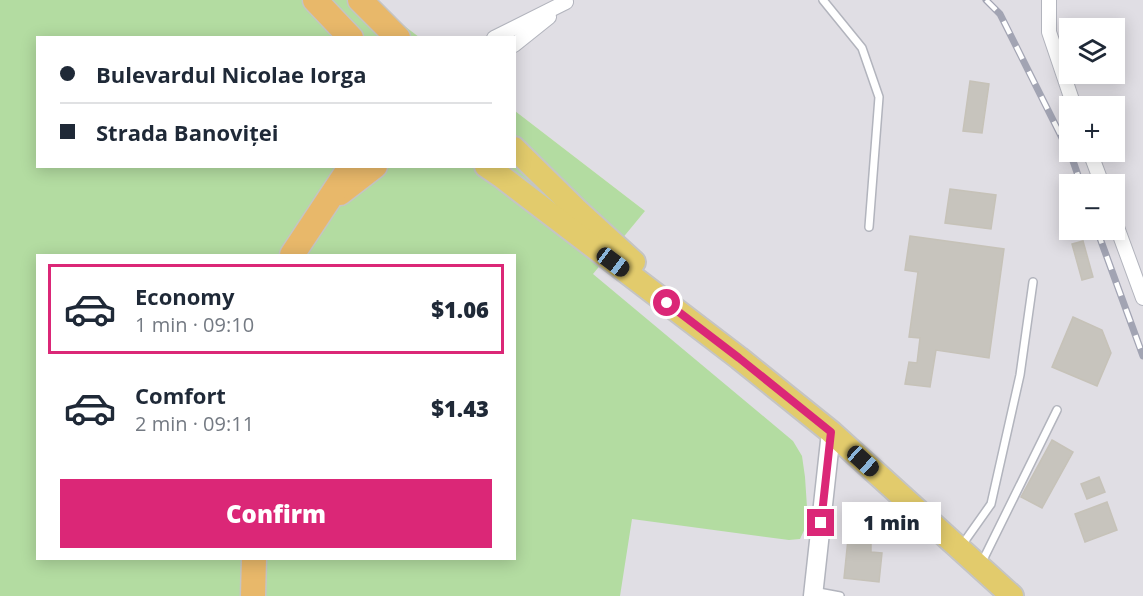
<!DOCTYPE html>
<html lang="en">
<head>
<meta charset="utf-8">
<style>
  body { margin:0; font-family:"Open Sans",sans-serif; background:#f6f6f7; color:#1f2937; height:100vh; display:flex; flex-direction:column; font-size:22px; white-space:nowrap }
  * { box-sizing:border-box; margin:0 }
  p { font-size:20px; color:#747a83 }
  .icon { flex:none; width:33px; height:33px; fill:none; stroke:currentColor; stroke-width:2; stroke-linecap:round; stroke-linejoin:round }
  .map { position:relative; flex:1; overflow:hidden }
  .details { position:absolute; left:36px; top:254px; width:480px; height:306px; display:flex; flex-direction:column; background:#fff; border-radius:0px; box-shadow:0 3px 15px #0003 }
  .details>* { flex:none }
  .hud { position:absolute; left:36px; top:36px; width:480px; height:132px; border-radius:0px; box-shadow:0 3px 15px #0003; display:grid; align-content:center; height:132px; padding:0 24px; background:#fff }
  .tools { position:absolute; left:1059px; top:18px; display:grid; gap:12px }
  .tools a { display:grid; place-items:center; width:66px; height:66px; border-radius:0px; background:#fff; box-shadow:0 3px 15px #0003; font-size:30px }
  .end { position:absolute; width:27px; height:27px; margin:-14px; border:8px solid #db2777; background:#fff; box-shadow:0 0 0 3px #fff }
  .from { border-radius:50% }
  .bubble { position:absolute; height:42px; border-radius:0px; background:#fff; box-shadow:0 3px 15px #0003; font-size:20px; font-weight:800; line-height:42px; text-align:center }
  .car { position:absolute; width:18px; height:36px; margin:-18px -9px; border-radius:8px; box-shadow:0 0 4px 2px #0007; background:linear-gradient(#222 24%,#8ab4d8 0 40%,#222 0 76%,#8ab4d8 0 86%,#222 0) }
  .hud b { display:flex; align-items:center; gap:21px; height:57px; font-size:22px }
  .hud b+b { border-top:2px solid #e0e1e3 }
  .hud i { width:15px; height:15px; background:#1f2937 }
  ul { padding:10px 0 0; list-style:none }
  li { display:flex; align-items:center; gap:18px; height:90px; margin:0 12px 9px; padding:0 12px; border:3px solid transparent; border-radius:0px }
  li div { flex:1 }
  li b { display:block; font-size:22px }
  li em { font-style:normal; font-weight:800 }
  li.selected { border-color:#db2777 }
  li>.icon { width:54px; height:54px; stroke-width:1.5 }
  .primary-button { display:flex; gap:12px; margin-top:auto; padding:12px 24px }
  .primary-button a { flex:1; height:69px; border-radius:0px; background:#db2777; color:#fff; font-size:24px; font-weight:800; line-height:69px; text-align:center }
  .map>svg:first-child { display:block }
  .industrial { fill:#e0dee4; fill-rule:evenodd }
  .green { fill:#b3dca1; fill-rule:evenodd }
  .building { fill:#c7c4bd; stroke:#c6c2b8; stroke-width:1.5 }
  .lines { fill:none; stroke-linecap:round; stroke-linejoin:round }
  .service-casing { stroke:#b2b4bd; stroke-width:10 }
  .minor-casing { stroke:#b2b4bd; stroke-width:16 }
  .tertiary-casing { stroke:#b2b4bd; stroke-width:21 }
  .primary-casing { stroke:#c4c4c4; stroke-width:26 }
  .trunk-casing { stroke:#c4c4c4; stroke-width:27 }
  .service { stroke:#fff; stroke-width:7 }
  .minor { stroke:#fff; stroke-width:14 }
  .tertiary { stroke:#fff; stroke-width:18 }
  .primary { stroke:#e2cb6c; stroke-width:22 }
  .trunk { stroke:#e8b86a; stroke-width:24 }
  .rail-casing { stroke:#a2a4b3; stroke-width:7 }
  .rail { stroke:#fff; stroke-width:4.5; stroke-dasharray:14; stroke-linecap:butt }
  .route { stroke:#db2777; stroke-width:8 }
</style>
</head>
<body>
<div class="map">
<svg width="1143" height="596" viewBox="0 0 1143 596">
  <rect width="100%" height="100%" fill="#ebe6de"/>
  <!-- industrial -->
  <path class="industrial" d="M370 0H1143V596H500L514 558 531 348 645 211 515 111 514 38 419 37ZM1070 28H1114V74H1070ZM1070 106H1114V152H1070ZM1070 184H1114V230H1070Z"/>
  <!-- green -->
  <path class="green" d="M0 0H370L419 37 38 38V166H514L515 111 645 211 593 274 793 441 802 456 805 477 808 522 800 539 789 540 632 519 620 596H0ZM38 255H514V558H38Z"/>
  <!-- building -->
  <g class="building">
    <path d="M970 81 989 84 982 133 963 131Z"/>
    <path d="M950 189 996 195 991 229 945 223Z"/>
    <path d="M910 236 1004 249 989 358 936 350 930 387 905 384 909 362 917 363 920 338 909 337 918 272 905 270Z"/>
    <path d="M1083 241 1093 277 1082 280 1072 244Z"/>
    <path d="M1073 317 1102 330 1111 353 1097 386 1052 367Z"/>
    <path d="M1052 440 1073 452 1042 508 1021 497Z"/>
    <path d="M1099 477 1105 492 1087 499 1081 484Z"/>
    <path d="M1107 502 1117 530 1085 542 1075 514Z"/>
    <path d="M852 514 865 515 864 530 850 528Z"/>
    <path d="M848 539 871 541V552L882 553 879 582 844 578Z"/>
  </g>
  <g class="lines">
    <defs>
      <g id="service">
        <path d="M823 0 862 48 879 97 869 227"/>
        <path d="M962 545 991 504 1020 375 1033 282"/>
        <path d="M981 564 1057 410"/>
        <path d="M813 591 840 596"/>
      </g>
      <g id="minor">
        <path d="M1049 0V32L1074 106"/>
        <path d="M494 38 566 2"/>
        <path d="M514 45 549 17"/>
        <path d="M1090 152 1102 184"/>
        <path d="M1114 219 1143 298"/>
      </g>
      <path id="tertiary" d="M813 596 831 432"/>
      <g id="primary">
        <path d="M514 148 576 209 634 262"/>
        <path d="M486 166 502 177 739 358 831 432 1012 596"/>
      </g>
      <g id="trunk">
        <path d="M315 0 351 38"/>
        <path d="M360 0 398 38"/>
        <path d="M340 193 375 166"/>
        <path d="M292 255 351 166"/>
        <path d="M253 596 254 558"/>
      </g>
    </defs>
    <!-- service casing -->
    <use href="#service" class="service-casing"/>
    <!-- minor casing -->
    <use href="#minor" class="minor-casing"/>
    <!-- tertiary casing -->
    <use href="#tertiary" class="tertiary-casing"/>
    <!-- primary casing -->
    <use href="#primary" class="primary-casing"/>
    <!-- trunk casing -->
    <use href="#trunk" class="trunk-casing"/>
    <!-- service -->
    <use href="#service" class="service"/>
    <!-- minor -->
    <use href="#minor" class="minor"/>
    <!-- tertiary -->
    <use href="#tertiary" class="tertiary"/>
    <!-- primary -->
    <use href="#primary" class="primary"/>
    <!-- trunk -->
    <use href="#trunk" class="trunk"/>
    <defs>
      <g id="rail">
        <path d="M986 0 1000 14 1072 158 1081 184"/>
        <path d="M1097 230 1143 356"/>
      </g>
    </defs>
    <!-- rail casing -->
    <use href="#rail" class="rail-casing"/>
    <!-- rail -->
    <use href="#rail" class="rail"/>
  </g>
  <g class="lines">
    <!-- route -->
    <path class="route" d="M667 303 739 358 831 432 821 523"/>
  </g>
</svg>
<div class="tools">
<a><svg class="icon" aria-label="layers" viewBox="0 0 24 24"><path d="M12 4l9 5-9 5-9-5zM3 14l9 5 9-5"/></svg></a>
<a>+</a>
<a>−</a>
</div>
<i class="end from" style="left:667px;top:303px"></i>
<i class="end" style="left:821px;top:523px"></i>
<div class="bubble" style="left:842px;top:502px;width:99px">1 min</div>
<i class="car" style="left:613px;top:262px;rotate:127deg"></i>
<i class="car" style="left:863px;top:461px;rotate:132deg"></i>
<div class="hud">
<b><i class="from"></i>Bulevardul Nicolae Iorga</b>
<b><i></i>Strada Banoviței</b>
</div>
<section class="details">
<ul>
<li class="selected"><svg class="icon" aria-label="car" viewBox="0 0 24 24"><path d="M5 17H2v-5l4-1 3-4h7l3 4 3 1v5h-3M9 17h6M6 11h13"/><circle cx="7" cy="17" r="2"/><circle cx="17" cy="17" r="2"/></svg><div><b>Economy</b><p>1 min · 09:10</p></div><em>$1.06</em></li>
<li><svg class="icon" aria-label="car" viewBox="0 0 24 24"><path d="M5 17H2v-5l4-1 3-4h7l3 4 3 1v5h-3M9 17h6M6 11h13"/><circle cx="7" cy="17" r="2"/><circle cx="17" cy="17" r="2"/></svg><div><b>Comfort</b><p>2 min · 09:11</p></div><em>$1.43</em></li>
</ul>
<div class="primary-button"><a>Confirm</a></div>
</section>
</div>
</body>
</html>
